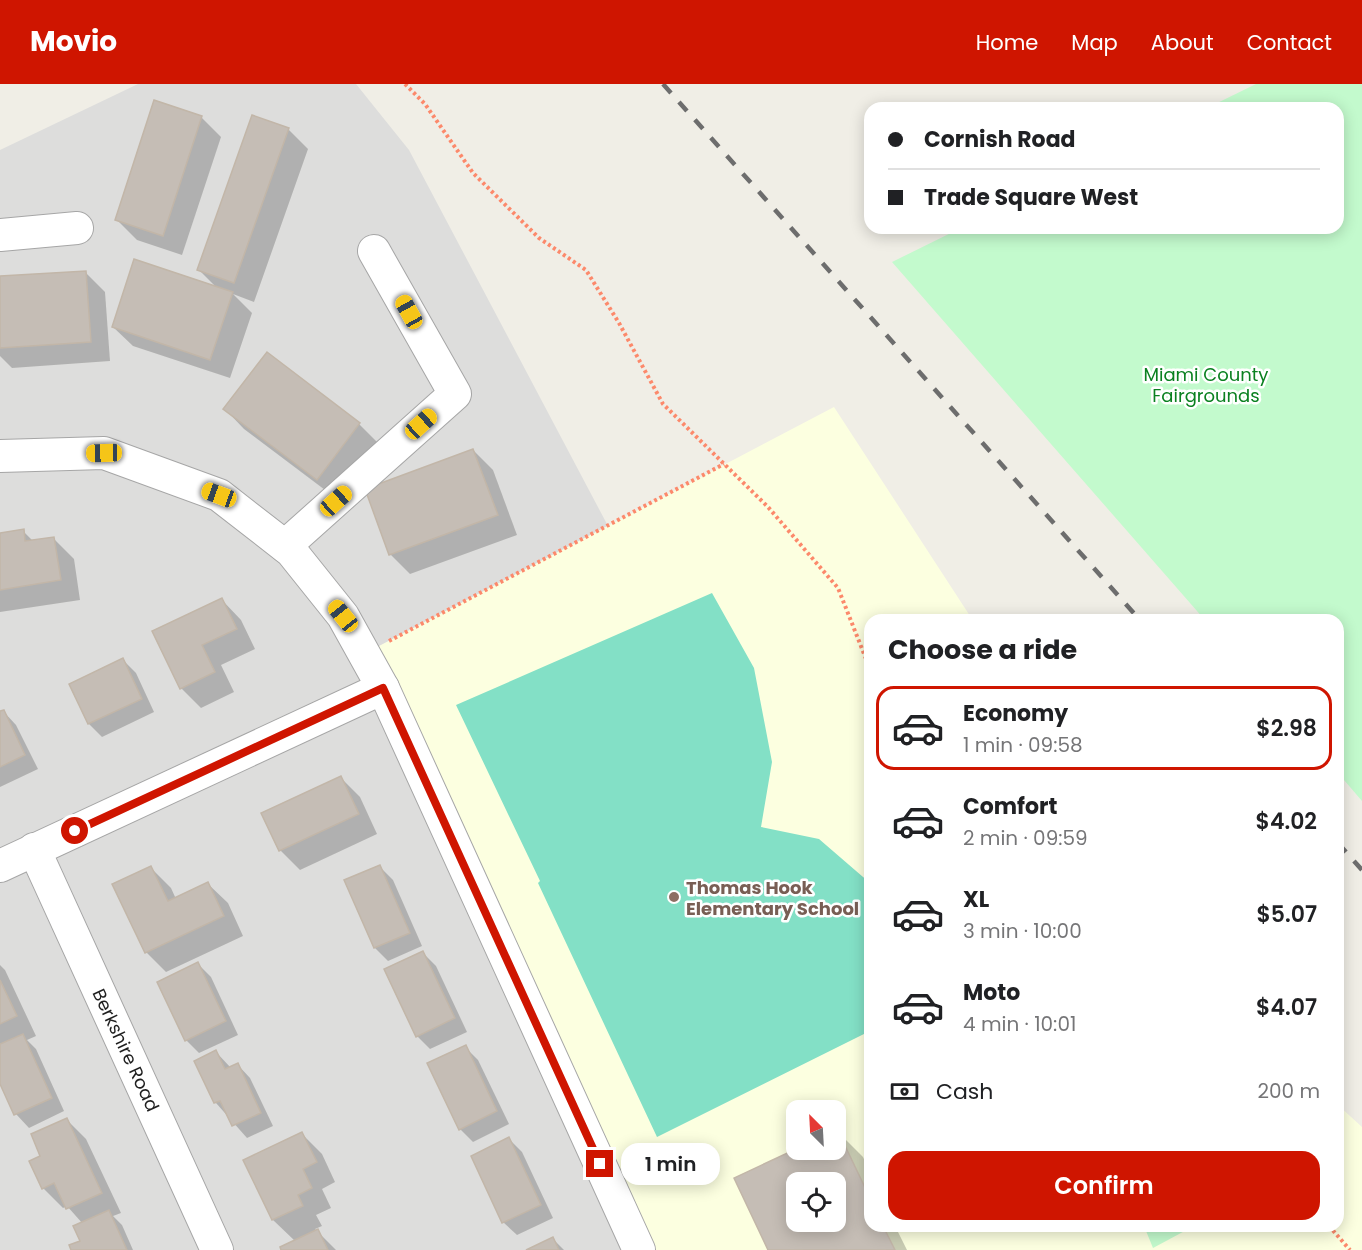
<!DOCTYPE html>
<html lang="en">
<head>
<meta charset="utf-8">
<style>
  body { margin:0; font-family:Poppins,sans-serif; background:#f2f2f2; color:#202124; height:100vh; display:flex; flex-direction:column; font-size:22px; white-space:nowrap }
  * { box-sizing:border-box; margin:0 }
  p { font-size:20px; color:#757577 }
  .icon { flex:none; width:33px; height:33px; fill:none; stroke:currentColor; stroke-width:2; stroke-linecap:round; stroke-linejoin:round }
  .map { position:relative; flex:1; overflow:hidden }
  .side { position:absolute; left:864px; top:530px; width:480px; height:618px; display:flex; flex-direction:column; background:#fff; border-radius:18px; box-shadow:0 3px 15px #0003 }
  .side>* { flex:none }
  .top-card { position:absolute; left:864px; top:18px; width:480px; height:132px; border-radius:18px; box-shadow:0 3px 15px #0003; display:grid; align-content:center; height:132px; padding:0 24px; background:#fff }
  .needle { width:39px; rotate:336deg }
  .tools { position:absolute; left:786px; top:1016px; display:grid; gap:12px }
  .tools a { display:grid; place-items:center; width:60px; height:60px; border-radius:12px; background:#fff; box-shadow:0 3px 15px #0003; font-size:30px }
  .end { position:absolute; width:27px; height:27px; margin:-14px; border:8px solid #cf1500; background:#fff; box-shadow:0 0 0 3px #fff }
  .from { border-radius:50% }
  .bubble { position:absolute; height:42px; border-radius:18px; background:#fff; box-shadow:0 3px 15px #0003; font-size:20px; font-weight:600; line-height:42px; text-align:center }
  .car { position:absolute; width:18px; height:36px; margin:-18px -9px; border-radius:8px; box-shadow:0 0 4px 2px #0007; background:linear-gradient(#f5c518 24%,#345 0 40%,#f5c518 0 76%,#345 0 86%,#f5c518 0) }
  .top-card b { display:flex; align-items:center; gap:21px; height:57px; font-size:22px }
  .top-card b+b { border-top:2px solid #e0e0e0 }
  .top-card i { width:15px; height:15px; background:#202124 }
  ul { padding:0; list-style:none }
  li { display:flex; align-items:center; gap:18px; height:84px; margin:0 12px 9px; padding:0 12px; border:3px solid transparent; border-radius:18px }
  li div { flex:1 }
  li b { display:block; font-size:22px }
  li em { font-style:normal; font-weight:600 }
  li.active { border-color:#cf1500 }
  li>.icon { width:54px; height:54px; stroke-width:1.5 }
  h2 { padding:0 24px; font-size:27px; line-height:72px }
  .pay { display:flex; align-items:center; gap:15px; height:66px; padding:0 24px; font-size:22px }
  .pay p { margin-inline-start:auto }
  .action { display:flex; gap:12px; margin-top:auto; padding:12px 24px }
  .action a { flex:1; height:69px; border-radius:18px; background:#cf1500; color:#fff; font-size:24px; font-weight:600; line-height:69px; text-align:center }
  header { display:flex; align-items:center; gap:36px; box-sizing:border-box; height:84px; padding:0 30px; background:#cf1500; color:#fff }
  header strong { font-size:28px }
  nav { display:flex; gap:33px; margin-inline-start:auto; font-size:21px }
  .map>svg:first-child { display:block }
  .residential { fill:#dddddc }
  .education { fill:#fcffe0; fill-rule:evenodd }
  .park { fill:#c3facd }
  .pitch { fill:#83e0c6 }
  .shadow { fill:#0003; fill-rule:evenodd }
  .building { fill:#c5bdb5; stroke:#c2b6a8; stroke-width:1.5; fill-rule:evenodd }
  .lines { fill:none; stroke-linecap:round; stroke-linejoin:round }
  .minor-casing { stroke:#a6a6a6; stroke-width:34 }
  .path { stroke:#fc896b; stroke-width:4; stroke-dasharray:3 3; stroke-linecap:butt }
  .minor { stroke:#fff; stroke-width:32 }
  .rail { stroke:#6d6d6d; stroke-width:4.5; stroke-dasharray:12 12; stroke-linecap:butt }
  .route { stroke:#cf1500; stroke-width:8 }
  .education-dot { fill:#8d6e63; stroke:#fff; stroke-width:2 }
  .labels { text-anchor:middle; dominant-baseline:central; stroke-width:5; stroke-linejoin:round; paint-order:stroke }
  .park-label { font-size:18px; fill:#0a8120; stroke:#fff }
  .education-label { font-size:18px; font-weight:bold; fill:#785e54; stroke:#fff; text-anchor:start }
  .street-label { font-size:18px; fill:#1f1f1f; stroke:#fff }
</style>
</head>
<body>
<header>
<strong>Movio</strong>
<nav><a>Home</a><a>Map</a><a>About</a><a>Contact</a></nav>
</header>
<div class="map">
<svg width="1362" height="1166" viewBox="0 0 1362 1166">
  <rect width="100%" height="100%" fill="#f0eee6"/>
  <!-- residential -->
  <path class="residential" d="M138 0H356L409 66 608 442 364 570 639 1166H0V66Z"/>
  <!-- education -->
  <path class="education" d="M834 323 972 535 870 536V1142H1338V1021L1362 1043V1166H639L364 570ZM796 1026H836V1065H796ZM796 1098H836V1137H796Z"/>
  <!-- park -->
  <g class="park">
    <path d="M1256 0H1362V717L1338 689V536L1204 535 892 178 961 144H1338V24H1207Z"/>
    <path d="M1144 1142H1194L1153 1164Z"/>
  </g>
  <!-- pitch -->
  <path class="pitch" d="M712 509 754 584 772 678 761 743 819 755 870 799V947L657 1053 538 799 540 797 456 621Z"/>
  <!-- shadow -->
  <g class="shadow">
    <path d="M201 33 221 53 182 171 137 156 117 136Z"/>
    <path d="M288 45 308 65 254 218 233 210 252 229 230 294 133 262 113 243 218 205 199 186Z"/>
    <path d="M85 188 105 208 110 277 12 284 0 272V194Z"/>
    <path d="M267 270 359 340 379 360 337 415 244 345 225 325Z"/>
    <path d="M473 366 493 386 517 451 410 490 391 471 367 406Z"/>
    <path d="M23 447 34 458 54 455 74 475 80 516 0 528V450Z"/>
    <path d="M222 516 241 536 255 565 221 581 234 608 201 624 181 604Z"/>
    <path d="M123 576 136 589 154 628 102 653 89 640Z"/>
    <path d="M3 627 16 641 38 685 0 703V629Z"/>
    <path d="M340 693 360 713 377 750 300 786 280 766Z"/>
    <path d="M380 783 393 796 422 862 388 877 375 864 346 797Z"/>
    <path d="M151 784 171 804 176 815 208 800 228 819 243 852 166 888 146 868Z"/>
    <path d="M423 869 436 882 467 948 430 965 417 952Z"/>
    <path d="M198 880 211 893 238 951 199 969 186 956Z"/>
    <path d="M0 881 5 886 36 952 27 956 36 965 64 1027 29 1044 16 1030 0 996Z"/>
    <path d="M465 963 478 976 509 1040 473 1058 460 1045Z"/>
    <path d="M216 968 231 984 237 980 250 994 273 1042 247 1054 216 1019 196 977Z"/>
    <path d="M67 1036 86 1055 121 1129 113 1132 122 1141 133 1166H73L82 1157 83 1140 67 1122 63 1124 43 1104 42 1072Z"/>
    <path d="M837 1047 863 1073 870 1088V1142H895L907 1166H770L799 1065H836ZM796 1098H836V1137H796Z"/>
    <path d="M302 1050 322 1070 335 1098 322 1105 331 1124 316 1131 322 1142 315 1145 336 1166H283L295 1157 273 1136 245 1077Z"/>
    <path d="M509 1055 522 1068 553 1134 517 1151 503 1138Z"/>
    <path d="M553 1155 564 1166H530Z"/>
  </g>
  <!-- building -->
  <g class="building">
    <path d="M154 16 202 32 163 152 115 136Z"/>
    <path d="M252 31 289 44 234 199 197 186Z"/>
    <path d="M134 175 233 208 210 276 112 243Z"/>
    <path d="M86 187 91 258 0 264V192Z"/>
    <path d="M267 268 360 339 317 396 223 325Z"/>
    <path d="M473 365 498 431 389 471 365 405Z"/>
    <path d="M24 445 25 457 54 453 61 496 0 506V449Z"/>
    <path d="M222 514 237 545 202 561 215 588 180 605 152 547Z"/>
    <path d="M123 574 142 615 88 640 69 600Z"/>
    <path d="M4 626 25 671 0 683V627Z"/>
    <path d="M341 692 359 730 279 767 261 729Z"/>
    <path d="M380 781 410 849 374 864 344 796Z"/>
    <path d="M151 782 168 817 208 798 224 832 145 869 112 800Z"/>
    <path d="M423 867 455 934 416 953 384 885Z"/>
    <path d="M198 878 226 937 185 957 157 898Z"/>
    <path d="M0 896 17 932 0 940Z"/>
    <path d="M23 950 52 1014 14 1031 0 1000V960Z"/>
    <path d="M466 961 497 1027 459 1046 427 979Z"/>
    <path d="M216 966 225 985 238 979 261 1029 232 1042 220 1017 214 1019 194 977Z"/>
    <path d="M67 1034 102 1109 66 1125 54 1099 42 1105 29 1077 40 1072 31 1050Z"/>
    <path d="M837 1045 870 1114V1142H883L895 1166H768L734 1094 796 1065H836V1046ZM796 1098H836V1137H796Z"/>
    <path d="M302 1048 317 1078 303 1085 312 1104 298 1111 303 1122 272 1136 243 1076Z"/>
    <path d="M509 1053 541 1121 502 1139 471 1072Z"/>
    <path d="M109 1126 127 1166H71L69 1161 80 1157 73 1142Z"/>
    <path d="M318 1145 328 1166H281L280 1163Z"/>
    <path d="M553 1153 559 1166H526Z"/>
  </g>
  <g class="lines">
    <defs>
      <g id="minor">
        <path d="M0 151 77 144"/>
        <path d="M0 372 104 369 219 411 291 467 343 532 383 604 639 1166"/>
        <path d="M285 462 455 310 374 167"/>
        <path d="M34 765 217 1166"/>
        <path d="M0 782 383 604"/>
      </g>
    </defs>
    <!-- minor casing -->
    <use href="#minor" class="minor-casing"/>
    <!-- path -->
    <g class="path">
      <path d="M405 0 425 20 473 89 539 154 586 186 619 239 663 320 768 423 838 504 870 585"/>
      <path d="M389 557 724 380"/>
      <path d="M1329 1142 1350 1166"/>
    </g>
    <!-- minor -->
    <use href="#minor" class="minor"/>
    <!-- rail -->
    <g class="rail">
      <path d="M663 0 1140 536"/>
      <path d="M1338 759 1362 786"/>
    </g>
  </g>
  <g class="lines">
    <!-- route -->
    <path class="route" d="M75 747 383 604 600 1080"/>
  </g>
  <!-- markers -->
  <circle class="education-dot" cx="674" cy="813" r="6"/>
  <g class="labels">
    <!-- park labels -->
    <g class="park-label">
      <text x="1206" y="290">Miami County<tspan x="1206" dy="21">Fairgrounds</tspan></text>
    </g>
    <!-- education labels -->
    <g class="education-label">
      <text x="686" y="803">Thomas Hook<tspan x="686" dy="21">Elementary School</tspan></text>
    </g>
    <!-- street labels -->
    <g class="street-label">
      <text transform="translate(126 966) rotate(65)">Berkshire Road</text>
    </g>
  </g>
</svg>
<div class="tools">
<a><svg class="needle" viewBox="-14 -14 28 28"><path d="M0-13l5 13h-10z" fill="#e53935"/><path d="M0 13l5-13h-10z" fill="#757577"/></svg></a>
<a><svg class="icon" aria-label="locate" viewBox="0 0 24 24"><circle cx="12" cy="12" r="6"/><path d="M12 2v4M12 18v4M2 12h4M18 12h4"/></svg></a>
</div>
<i class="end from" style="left:75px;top:747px"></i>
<i class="end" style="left:600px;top:1080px"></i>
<div class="bubble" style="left:621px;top:1059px;width:99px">1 min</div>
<i class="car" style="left:409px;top:228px;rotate:331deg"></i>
<i class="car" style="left:421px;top:340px;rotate:48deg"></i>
<i class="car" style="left:104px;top:369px;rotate:269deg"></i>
<i class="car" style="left:219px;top:411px;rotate:290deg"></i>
<i class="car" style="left:336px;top:417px;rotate:48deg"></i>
<i class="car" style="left:343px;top:532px;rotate:321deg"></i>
<div class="top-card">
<b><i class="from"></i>Cornish Road</b>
<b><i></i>Trade Square West</b>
</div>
<section class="side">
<h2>Choose a ride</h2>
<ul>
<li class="active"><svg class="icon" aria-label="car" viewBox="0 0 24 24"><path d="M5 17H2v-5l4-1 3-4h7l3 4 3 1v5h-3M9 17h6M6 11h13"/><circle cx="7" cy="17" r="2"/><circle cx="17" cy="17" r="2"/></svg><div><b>Economy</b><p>1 min · 09:58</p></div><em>$2.98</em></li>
<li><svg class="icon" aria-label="car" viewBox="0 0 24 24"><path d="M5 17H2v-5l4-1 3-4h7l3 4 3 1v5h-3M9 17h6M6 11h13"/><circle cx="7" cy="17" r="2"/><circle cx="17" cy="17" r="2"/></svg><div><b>Comfort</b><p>2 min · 09:59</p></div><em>$4.02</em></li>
<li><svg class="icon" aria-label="car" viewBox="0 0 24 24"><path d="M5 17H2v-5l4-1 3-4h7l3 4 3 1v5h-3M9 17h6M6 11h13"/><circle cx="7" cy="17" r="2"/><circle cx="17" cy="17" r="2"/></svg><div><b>XL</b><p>3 min · 10:00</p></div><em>$5.07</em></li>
<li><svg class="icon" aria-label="car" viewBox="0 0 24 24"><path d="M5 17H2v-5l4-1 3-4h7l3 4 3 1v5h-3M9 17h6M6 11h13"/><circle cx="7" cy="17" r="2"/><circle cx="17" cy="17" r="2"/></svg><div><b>Moto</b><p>4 min · 10:01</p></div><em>$4.07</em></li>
</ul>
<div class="pay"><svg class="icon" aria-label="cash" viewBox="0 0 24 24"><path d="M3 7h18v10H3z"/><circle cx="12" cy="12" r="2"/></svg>Cash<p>200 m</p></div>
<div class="action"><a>Confirm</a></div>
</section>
</div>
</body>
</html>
